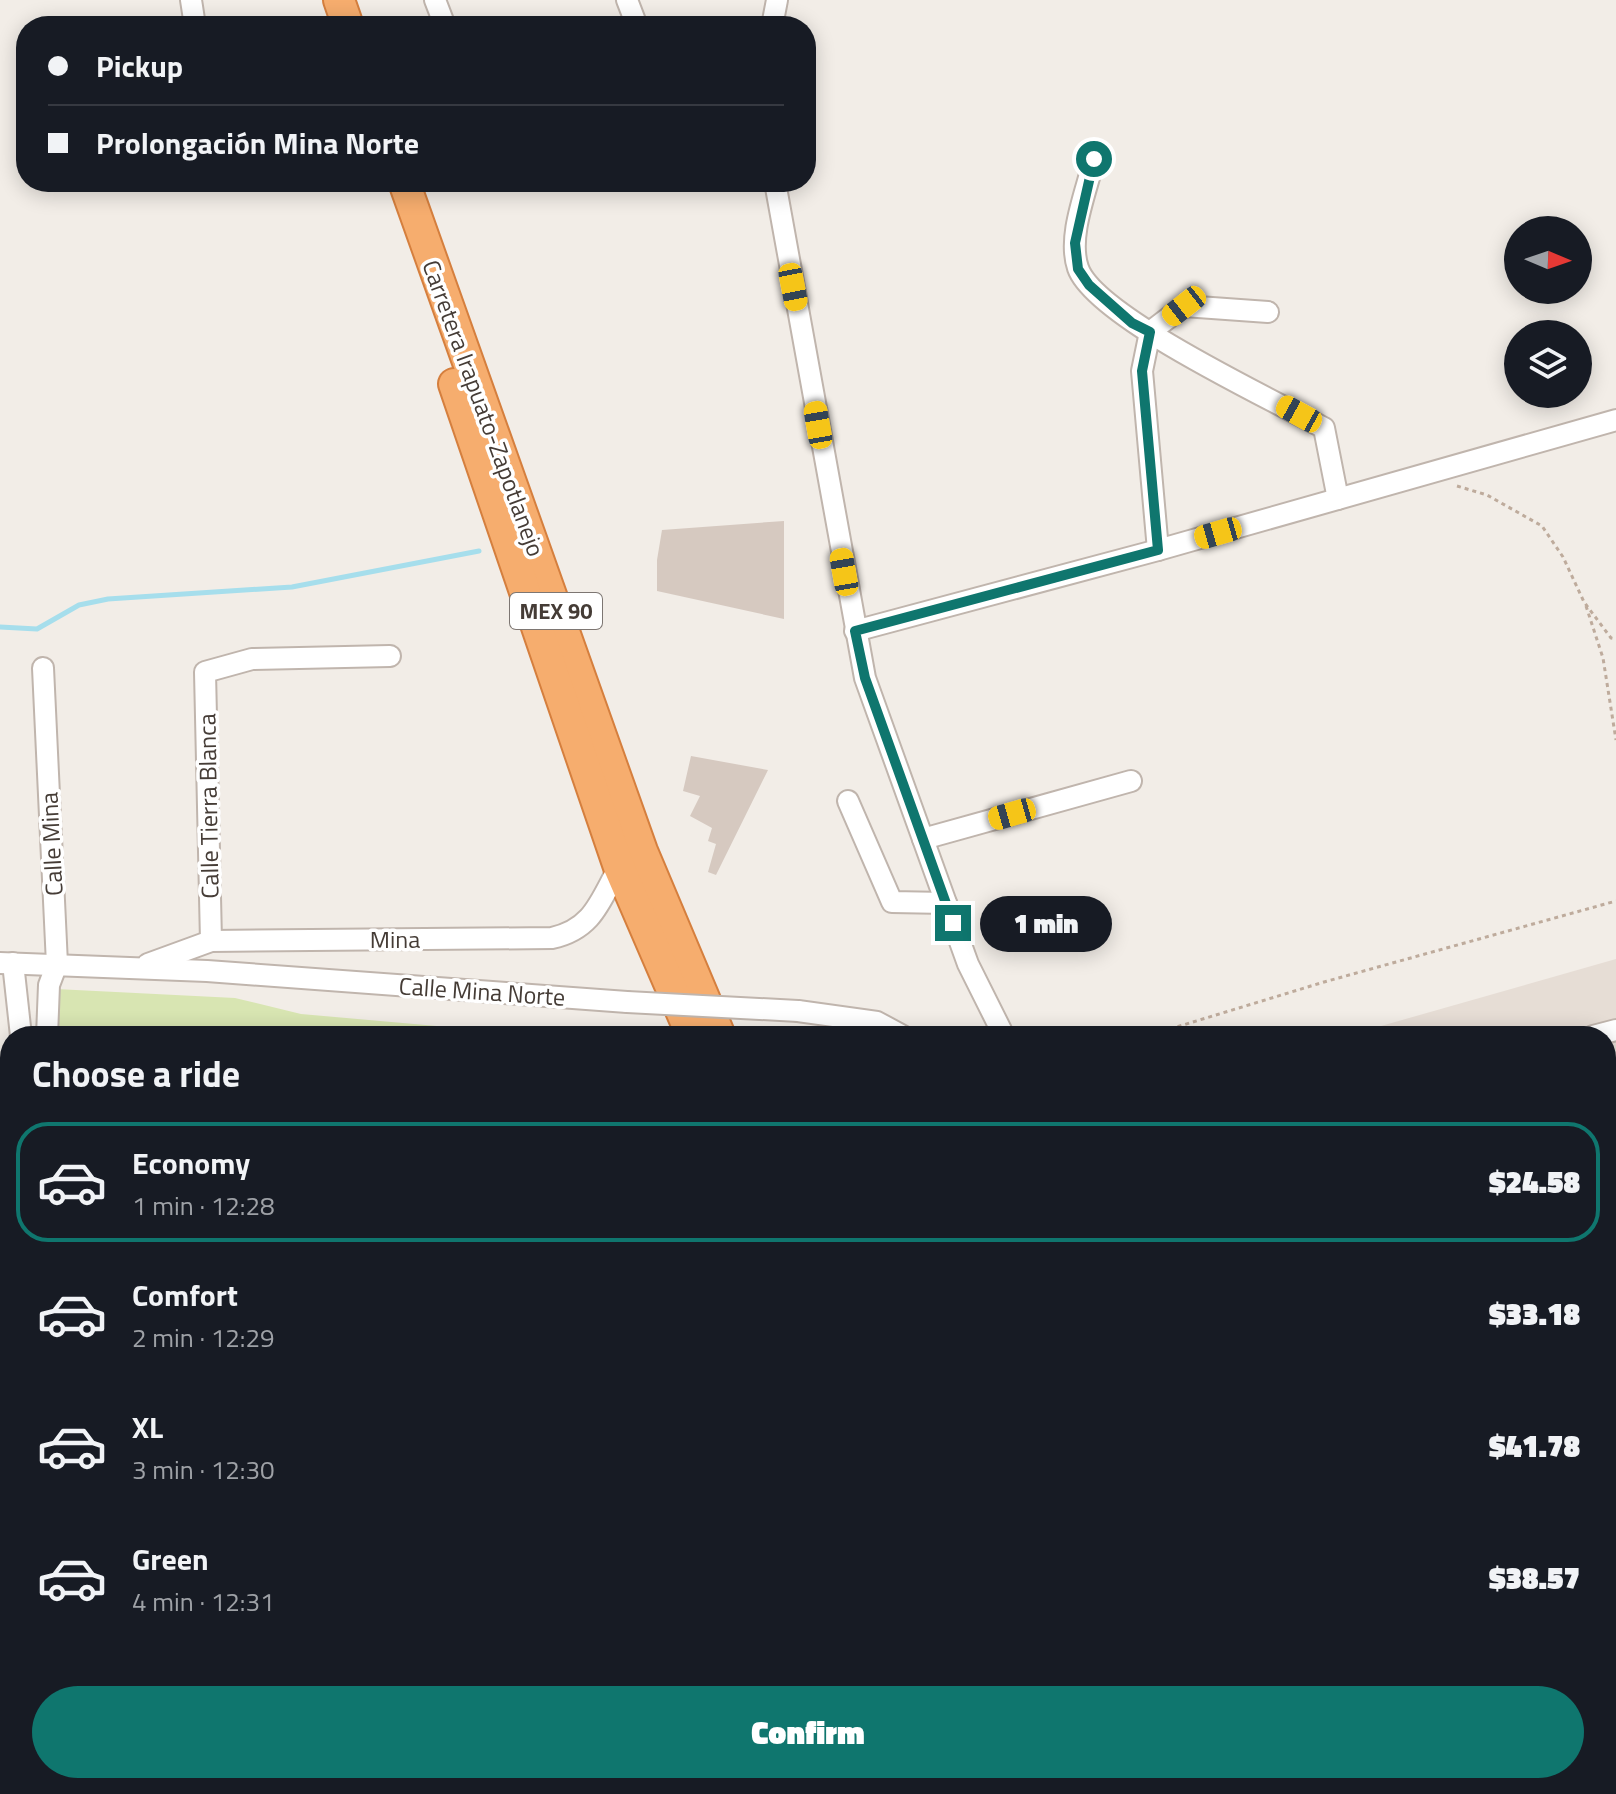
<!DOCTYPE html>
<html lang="en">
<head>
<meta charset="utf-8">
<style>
  body { margin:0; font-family:"Titillium Web",sans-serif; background:#242831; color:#f1f3f6; height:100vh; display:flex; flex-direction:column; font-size:30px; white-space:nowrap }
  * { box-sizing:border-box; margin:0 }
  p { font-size:26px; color:#9ea1a6 }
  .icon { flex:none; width:44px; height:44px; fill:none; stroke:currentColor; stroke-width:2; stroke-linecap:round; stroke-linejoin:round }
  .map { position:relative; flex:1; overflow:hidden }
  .panel { position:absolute; left:0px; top:1026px; width:1616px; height:768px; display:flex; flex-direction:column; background:#171b24; border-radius:32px 32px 0 0; box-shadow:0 4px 20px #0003 }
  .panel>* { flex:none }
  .top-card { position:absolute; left:16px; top:16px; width:800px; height:176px; border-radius:32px; box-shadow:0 4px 20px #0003; display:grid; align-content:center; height:176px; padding:0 32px; background:#171b24 }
  .needle { width:52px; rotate:92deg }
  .fabs { position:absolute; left:1504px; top:216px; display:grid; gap:16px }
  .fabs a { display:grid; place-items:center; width:88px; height:88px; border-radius:50%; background:#171b24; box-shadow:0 4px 20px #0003; font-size:40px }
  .end { position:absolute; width:36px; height:36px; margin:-18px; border:10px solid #0f766e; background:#fff; box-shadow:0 0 0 4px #fff }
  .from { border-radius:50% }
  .bubble { position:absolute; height:56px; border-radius:28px; background:#171b24; box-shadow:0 4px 20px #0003; font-size:26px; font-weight:800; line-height:56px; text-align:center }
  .car { position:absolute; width:24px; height:48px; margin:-24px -12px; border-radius:10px; box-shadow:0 0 6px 2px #0007; background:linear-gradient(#f5c518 24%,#345 0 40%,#f5c518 0 76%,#345 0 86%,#f5c518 0) }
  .top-card b { display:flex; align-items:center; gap:28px; height:76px; font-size:30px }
  .top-card b+b { border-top:2px solid #363941 }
  .top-card i { width:20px; height:20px; background:#f1f3f6 }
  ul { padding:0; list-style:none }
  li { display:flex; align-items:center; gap:24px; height:120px; margin:0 16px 12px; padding:0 16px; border:4px solid transparent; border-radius:32px }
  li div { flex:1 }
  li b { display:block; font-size:30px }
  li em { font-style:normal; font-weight:800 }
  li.active { border-color:#0f766e }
  li>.icon { width:72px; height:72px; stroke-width:1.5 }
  h2 { padding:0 32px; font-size:36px; line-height:96px }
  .cta { display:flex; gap:16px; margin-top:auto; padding:16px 32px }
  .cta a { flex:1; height:92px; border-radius:48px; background:#0f766e; color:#fff; font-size:32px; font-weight:800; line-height:92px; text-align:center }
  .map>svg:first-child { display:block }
  .residential { fill:#e6ddd5 }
  .green { fill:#d8e5b2 }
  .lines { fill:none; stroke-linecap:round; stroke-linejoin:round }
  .stream { stroke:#a6deec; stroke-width:5 }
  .building { fill:#d6c9c0 }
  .minor-casing { stroke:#c0b5ad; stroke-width:24 }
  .highway-casing { stroke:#d57f3e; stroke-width:34 }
  .path { stroke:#beab9c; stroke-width:3; stroke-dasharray:4 4; stroke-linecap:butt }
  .minor { stroke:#fff; stroke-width:20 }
  .highway { stroke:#f6ad6e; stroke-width:30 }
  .minor-bridge-casing { stroke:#c0b5ad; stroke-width:24; stroke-linecap:butt }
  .minor-bridge { stroke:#fff; stroke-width:20 }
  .route { stroke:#0f766e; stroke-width:10 }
  .labels { text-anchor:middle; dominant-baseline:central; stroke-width:7; stroke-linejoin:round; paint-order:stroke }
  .shield { fill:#fff; stroke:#7d7672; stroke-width:2 }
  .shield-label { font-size:22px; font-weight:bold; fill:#453c36 }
  .street-label { font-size:24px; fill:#453c36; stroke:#fff }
</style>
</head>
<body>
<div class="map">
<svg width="1616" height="1794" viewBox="0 0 1616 1794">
  <rect width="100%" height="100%" fill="#f2ede7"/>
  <!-- residential -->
  <path class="residential" d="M1616 959V1253L1606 1255V1036H1346Z"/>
  <!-- green -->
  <g class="green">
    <path d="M56 989 235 998 301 1014 551 1036H55Z"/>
    <path d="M8 1702 10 1784H188V1794H0Z"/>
    <path d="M232 1784H516L521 1794H236Z"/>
  </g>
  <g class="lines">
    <!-- stream -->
    <path class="stream" d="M0 627 37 629 79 605 108 599 292 587 479 551"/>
  </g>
  <!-- building -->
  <g class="building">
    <path d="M784 521V619L657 591V560L662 530Z"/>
    <path d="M691 756 768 770 716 875 708 872 716 844 708 841 712 828 690 816 700 796 683 791Z"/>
  </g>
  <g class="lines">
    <defs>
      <g id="minor">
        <path d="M191 0 195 26"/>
        <path d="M435 0 445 26"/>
        <path d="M627 0 637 26"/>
        <path d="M772 26 777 0"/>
        <path d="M1094 159C1087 190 1067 236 1078 268 1095 317 1274 400 1324 428L1338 499"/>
        <path d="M775 182 865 678 968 964 1004 1036"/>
        <path d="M1158 550 1142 371 1150 332 1184 306 1268 312"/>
        <path d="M855 631 1158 550 1616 420"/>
        <path d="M43 668 57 964 49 985 47 1036"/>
        <path d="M848 801 892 902 946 903"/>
        <path d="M923 839 1131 781"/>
        <path d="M211 941 205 672 252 659 390 656"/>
        <path d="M0 963 207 971 627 1002"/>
        <path d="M13 963 21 1036"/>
        <path d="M148 964 211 941 552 938C593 929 600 901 619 867"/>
        <path d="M798 1011 877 1022 903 1036"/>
        <path d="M1593 1036 1616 1030"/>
        <path d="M1606 1195 1616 1192"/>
        <path d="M0 1280 10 1283"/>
        <path d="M1606 1285 1616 1288"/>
        <path d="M0 1319 5 1333"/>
        <path d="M1606 1417 1616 1415"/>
        <path d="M1606 1606 1616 1601"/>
        <path d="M0 1625H10"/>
        <path d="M0 1687 10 1684"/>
        <path d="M1312 1784 1326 1794"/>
        <path d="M1340 1784 1354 1794"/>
      </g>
      <g id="highway">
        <path d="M339 0 348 26"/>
        <path d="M404 182 642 851 720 1036"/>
        <path d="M454 384 619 867 692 1036"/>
        <path d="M1008 1784 1012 1794"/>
        <path d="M1041 1784 1044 1794"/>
      </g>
    </defs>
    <!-- minor casing -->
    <use href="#minor" class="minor-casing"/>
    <!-- highway casing -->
    <use href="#highway" class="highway-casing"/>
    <!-- path -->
    <g class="path">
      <path d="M1457 486 1487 495 1542 526 1563 557 1584 602 1611 638 1616 639"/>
      <path d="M1586 606 1603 658 1616 740"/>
      <path d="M1147 1036 1324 982 1616 901"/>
      <path d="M1606 1261 1616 1259"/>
      <path d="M976 1784 978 1790 984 1788"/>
    </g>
    <!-- minor -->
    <use href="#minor" class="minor"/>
    <!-- highway -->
    <use href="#highway" class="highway"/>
    <defs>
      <path id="minor-bridge" d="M627 1002 798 1011"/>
    </defs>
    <!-- minor-bridge casing -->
    <use href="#minor-bridge" class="minor-bridge-casing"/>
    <!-- minor-bridge -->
    <use href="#minor-bridge" class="minor-bridge"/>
  </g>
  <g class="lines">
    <!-- route -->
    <path class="route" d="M953 923 865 678 855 631 1158 550 1142 371 1150 332 1132 323 1089 285 1078 269 1075 243 1094 159"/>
  </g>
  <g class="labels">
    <!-- shield labels -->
    <rect class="shield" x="510" y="593" width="92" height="36" rx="6"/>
    <g class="shield-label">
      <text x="556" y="611">MEX 90</text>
    </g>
    <!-- street labels -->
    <g class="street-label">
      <text transform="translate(484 408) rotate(70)">Carretera Irapuato-Zapotlanejo</text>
      <text transform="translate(208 806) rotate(-91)">Calle Tierra Blanca</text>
      <text transform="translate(51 844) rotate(-93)">Calle Mina</text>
      <text x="395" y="939">Mina</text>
      <text transform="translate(482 991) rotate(4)">Calle Mina Norte</text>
    </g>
  </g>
</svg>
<div class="fabs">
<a><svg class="needle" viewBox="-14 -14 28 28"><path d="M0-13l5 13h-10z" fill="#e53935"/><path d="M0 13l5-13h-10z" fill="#9ea1a6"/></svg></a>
<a><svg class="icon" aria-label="layers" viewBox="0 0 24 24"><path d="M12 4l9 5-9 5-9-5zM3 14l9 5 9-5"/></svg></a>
</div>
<i class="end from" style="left:1094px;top:159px"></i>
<i class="end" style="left:953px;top:923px"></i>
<div class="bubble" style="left:980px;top:896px;width:132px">1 min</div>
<i class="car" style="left:793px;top:287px;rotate:169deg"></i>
<i class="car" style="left:1184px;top:306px;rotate:232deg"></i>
<i class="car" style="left:1299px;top:414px;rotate:299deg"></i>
<i class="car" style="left:818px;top:425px;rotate:350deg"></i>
<i class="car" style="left:1218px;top:533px;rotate:254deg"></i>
<i class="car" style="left:844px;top:572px;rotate:350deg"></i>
<i class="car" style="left:1012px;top:814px;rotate:254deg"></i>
<div class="top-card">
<b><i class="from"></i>Pickup</b>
<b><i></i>Prolongación Mina Norte</b>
</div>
<section class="panel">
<h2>Choose a ride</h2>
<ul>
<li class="active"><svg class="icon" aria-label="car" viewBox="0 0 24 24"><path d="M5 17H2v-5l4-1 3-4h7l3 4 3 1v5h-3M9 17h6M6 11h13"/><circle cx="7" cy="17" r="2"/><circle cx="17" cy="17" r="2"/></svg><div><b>Economy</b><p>1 min · 12:28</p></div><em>$24.58</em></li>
<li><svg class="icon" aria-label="car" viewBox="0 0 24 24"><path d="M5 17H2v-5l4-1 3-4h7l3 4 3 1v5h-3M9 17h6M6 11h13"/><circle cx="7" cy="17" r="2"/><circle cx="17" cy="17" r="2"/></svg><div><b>Comfort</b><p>2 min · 12:29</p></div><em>$33.18</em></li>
<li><svg class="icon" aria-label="car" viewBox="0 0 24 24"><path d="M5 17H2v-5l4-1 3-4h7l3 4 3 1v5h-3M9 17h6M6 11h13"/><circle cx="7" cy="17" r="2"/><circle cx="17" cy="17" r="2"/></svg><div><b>XL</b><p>3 min · 12:30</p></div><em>$41.78</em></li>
<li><svg class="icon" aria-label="car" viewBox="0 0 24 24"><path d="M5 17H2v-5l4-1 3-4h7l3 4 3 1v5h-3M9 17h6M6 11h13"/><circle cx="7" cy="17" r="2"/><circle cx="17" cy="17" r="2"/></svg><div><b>Green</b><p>4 min · 12:31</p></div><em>$38.57</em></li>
</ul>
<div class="cta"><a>Confirm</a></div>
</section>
</div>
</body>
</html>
